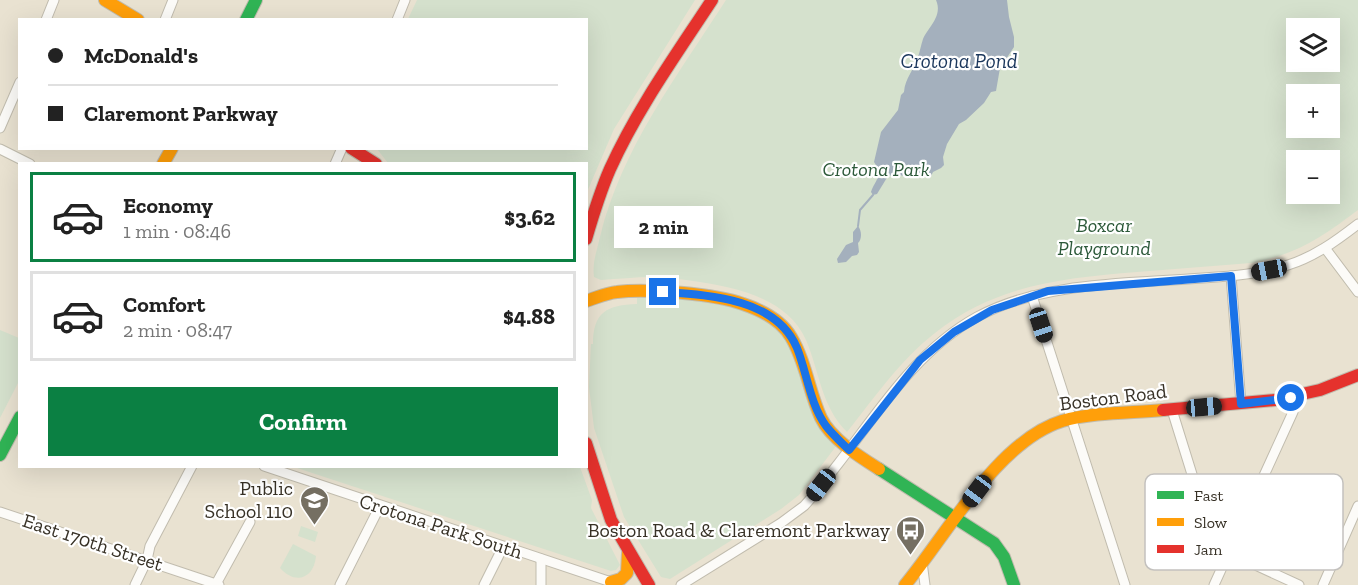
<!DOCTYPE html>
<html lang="en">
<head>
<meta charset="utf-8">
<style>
  body { margin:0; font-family:"Zilla Slab",serif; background:#f6f6f6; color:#222; height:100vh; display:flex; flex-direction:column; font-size:22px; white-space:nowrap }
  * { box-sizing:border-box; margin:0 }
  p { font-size:20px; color:#767676 }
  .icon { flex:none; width:33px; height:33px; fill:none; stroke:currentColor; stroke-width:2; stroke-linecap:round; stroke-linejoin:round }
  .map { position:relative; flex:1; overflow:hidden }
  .details { position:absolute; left:18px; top:162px; width:570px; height:306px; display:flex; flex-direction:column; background:#fff; border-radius:0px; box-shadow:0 6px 24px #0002 }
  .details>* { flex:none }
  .banner { position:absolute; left:18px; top:18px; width:570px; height:132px; border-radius:0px; box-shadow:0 6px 24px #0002; display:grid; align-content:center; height:132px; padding:0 30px; background:#fff }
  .buttons { position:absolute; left:1286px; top:18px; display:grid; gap:12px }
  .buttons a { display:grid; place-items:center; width:54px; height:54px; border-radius:0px; background:#fff; box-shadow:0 6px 24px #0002; font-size:30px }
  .end { position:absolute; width:27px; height:27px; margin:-14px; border:8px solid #1a73e8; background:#fff; box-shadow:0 0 0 3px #fff }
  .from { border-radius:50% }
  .bubble { position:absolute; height:42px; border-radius:0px; background:#fff; box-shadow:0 6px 24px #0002; font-size:20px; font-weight:700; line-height:42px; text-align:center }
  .car { position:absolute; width:18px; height:36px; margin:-18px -9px; border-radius:8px; box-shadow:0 0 4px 2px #0007; background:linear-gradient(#222 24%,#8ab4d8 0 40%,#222 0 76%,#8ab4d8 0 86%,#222 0) }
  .banner b { display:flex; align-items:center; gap:21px; height:57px; font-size:22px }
  .banner b+b { border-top:2px solid #e0e0e0 }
  .banner i { width:15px; height:15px; background:#222 }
  ul { padding:10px 0 0; list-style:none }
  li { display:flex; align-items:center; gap:18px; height:90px; margin:0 12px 9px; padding:0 18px; border:3px solid #e0e0e0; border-radius:0px }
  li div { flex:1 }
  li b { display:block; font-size:22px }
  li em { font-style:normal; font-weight:700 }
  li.active { border-color:#0b8043 }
  li>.icon { width:54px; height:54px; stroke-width:1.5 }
  .button { display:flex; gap:12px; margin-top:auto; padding:12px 30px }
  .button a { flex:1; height:69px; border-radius:0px; background:#0b8043; color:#fff; font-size:24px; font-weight:700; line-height:69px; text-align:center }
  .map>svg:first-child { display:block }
  .green { fill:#d5e1cd; fill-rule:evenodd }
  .water { fill:#a4b0bd }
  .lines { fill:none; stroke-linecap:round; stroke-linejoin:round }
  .stream { stroke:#a4b0bd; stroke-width:2 }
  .street-casing { stroke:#c1bcae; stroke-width:11 }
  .fast-casing { stroke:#c1bcae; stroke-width:14 }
  .slow-casing { stroke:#c1bcae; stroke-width:14 }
  .jam-casing { stroke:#c1bcae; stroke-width:14 }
  .street { stroke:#fcfbf8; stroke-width:9 }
  .fast { stroke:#30b455; stroke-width:12 }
  .slow { stroke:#ff9f0a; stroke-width:12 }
  .jam { stroke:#e5322d; stroke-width:12 }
  .route { stroke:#1a73e8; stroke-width:8 }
  .labels { text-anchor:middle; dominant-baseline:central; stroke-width:4.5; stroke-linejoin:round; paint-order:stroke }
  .park-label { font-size:20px; font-style:italic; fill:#2c5939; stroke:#fff }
  .street-label { font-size:20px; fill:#373126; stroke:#fff }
  .poi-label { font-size:20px; fill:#373126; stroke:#fff; text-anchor:end }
  .water-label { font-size:21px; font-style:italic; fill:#1b375c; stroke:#fff }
  .key { fill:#fff; stroke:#c3c1be; stroke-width:1.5 }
  .key-label { font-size:16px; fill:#373126 }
</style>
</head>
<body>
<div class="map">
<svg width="1358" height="585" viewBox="0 0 1358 585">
  <rect width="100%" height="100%" fill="#e9e2d1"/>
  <!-- green -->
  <g class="green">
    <path d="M417 0H695L614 129 587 192 586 164 388 163 377 149 586 148V20L408 19Z"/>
    <path d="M726 0H1358V210C1322 237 1296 255 1251 263 1213 266 1175 269 1137 272 1063 278 995 285 935 333 900 360 875 397 847 432 821 406 820 373 806 340 787 297 734 287 693 281 679 279 665 277 652 277 635 277 618 279 601 280L594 277C592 263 597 250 600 237 621 149 678 75 726 0ZM1296 28H1329V62H1296ZM1296 94H1329V128H1296ZM1296 160H1329V194H1296Z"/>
    <path d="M656 297C696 301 758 303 785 338 795 352 800 374 805 390 813 415 816 428 837 445L799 495 781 509 670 579 661 577 624 517 594 428 589 387 591 344H593C593 312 607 305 637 304V298Z"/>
    <path d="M0 330 19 338V381L0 418Z"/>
    <path d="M294 467H580L592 500 591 508 620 565 616 570 611 571Z"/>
    <path d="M301 526 318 532 315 542 298 536Z"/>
    <path d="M293 544 316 556C314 579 295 585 280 568Z"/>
  </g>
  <!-- water -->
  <g class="water">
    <path d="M936 0H1007L1009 17 1014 37V47L1000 68 996 91 991 92 984 103 966 120 959 124 947 144 943 157 944 165 941 168 933 172 931 176C916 179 902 173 888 176L877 194 873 195 871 192C876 178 884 176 874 162L881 132 898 110 901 95 904 92C905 78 914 70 918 57 920 51 921 45 923 39 929 26 943 16 936 0Z"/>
    <path d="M858 226C862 231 862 239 858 243L859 252 857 255 852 256 846 262 838 263 837 259 846 245 853 242V232Z"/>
  </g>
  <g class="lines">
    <!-- stream -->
    <path class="stream" d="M858 226 860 210 873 195"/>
    <defs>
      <g id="street">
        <path d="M46 20 54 0"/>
        <path d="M165 20 173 0"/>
        <path d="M397 20 405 0"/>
        <path d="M0 128 20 82"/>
        <path d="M0 149 30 164"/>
        <path d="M335 164 342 148"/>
        <path d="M1325 248 1358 292"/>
        <path d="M1231 276 1241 404"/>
        <path d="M1032 296 1125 585"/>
        <path d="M1172 410 1214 545 1226 556 1238 557 1299 585"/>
        <path d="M264 466 617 584"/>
        <path d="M0 512 219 585"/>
        <path d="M922 562 925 585"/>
        <path d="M216 584 250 522"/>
        <path d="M135 585 147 560 150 546 192 466"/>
        <path d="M340 585 380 506"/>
        <path d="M484 585 503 547"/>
        <path d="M541 585V559"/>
        <path d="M681 585 781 523 804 506C816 493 827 478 838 464 879 411 917 350 977 317 1044 281 1129 284 1203 278 1232 276 1261 274 1288 265 1314 257 1336 241 1358 224"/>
        <path d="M1214 585 1293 412 1291 397"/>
        <path d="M1323 585 1358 506"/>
      </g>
      <g id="fast">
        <path d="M246 20 256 0"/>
        <path d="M0 455 20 417"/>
        <path d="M879 469 994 543 1004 557 1014 585"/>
      </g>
      <g id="slow">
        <path d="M105 0 138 20"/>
        <path d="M163 164 172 148"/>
        <path d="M586 301C596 298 606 293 617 292 646 288 716 294 743 304 761 310 781 320 791 337 806 362 809 392 821 418 831 439 860 457 879 469"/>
        <path d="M611 582 621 579 627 573 628 553"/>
        <path d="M905 585C947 534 998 441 1062 421 1094 412 1130 413 1163 410"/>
      </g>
      <g id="jam">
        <path d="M351 148 376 164"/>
        <path d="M586 239C593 215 600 192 610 169 637 109 676 55 712 0"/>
        <path d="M1163 410 1275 400 1320 390 1358 375"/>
        <path d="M586 443 611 520 649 585"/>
      </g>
    </defs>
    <!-- street casing -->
    <use href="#street" class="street-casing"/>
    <!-- fast casing -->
    <use href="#fast" class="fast-casing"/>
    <!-- slow casing -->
    <use href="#slow" class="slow-casing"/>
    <!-- jam casing -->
    <use href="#jam" class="jam-casing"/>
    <!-- street -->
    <use href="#street" class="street"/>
    <!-- fast -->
    <use href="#fast" class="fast"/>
    <!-- slow -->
    <use href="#slow" class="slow"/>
    <!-- jam -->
    <use href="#jam" class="jam"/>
  </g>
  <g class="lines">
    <!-- route -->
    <path class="route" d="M663 292C709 295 776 298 797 348 807 373 810 404 826 426 833 435 841 442 849 450L920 360 954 332 992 310 1048 291 1231 276 1241 404 1291 398"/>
  </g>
  <!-- icons -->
  <defs>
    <symbol id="school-pin" viewBox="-11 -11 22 30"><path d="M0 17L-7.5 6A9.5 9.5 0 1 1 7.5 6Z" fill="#756f62" stroke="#fff"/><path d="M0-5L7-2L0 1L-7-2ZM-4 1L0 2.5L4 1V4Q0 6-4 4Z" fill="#fff"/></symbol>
    <symbol id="bus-pin" viewBox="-11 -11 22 30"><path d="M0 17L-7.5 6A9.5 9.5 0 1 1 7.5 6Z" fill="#756f62" stroke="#fff"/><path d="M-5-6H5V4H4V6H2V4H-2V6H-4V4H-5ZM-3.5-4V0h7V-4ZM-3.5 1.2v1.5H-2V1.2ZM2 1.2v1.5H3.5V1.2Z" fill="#fff"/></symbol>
  </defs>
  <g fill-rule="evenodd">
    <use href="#school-pin" x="298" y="484" width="33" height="45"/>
    <use href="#bus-pin" x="894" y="514" width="33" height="45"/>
  </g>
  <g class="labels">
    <!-- park labels -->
    <g class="park-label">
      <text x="876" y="169">Crotona Park</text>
      <text x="1104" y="225">Boxcar<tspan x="1104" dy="23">Playground</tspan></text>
    </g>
    <!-- street labels -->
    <g class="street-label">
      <text transform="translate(1113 397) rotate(-7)">Boston Road</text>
      <text transform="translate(441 526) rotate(18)">Crotona Park South</text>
      <text transform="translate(93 542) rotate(18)">East 170th Street</text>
    </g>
    <!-- poi labels -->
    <g class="poi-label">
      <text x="293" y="488">Public<tspan x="293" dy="23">School 110</tspan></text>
      <text x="890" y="530">Boston Road &amp; Claremont Parkway</text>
    </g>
    <!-- water labels -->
    <g class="water-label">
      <text x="959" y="60">Crotona Pond</text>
    </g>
  </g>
  <!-- legend -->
  <rect x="1145" y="474" width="198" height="96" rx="9" class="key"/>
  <rect x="1157" y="491" width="27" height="8" fill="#30b455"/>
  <rect x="1157" y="518" width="27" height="8" fill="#ff9f0a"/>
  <rect x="1157" y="545" width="27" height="8" fill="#e5322d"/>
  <g class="key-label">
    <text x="1194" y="501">Fast</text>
    <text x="1194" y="528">Slow</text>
    <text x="1194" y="555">Jam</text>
  </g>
</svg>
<div class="buttons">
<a><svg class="icon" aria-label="layers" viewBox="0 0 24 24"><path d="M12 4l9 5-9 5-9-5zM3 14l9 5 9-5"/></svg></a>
<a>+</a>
<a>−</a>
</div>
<i class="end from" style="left:1291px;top:398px"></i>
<i class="end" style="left:663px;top:292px"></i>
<div class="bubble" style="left:614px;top:206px;width:99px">2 min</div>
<i class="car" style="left:1269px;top:270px;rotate:259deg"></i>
<i class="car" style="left:1041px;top:325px;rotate:162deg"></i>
<i class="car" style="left:1204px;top:407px;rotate:85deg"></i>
<i class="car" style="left:821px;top:485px;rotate:218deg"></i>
<i class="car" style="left:977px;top:491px;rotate:217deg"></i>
<div class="banner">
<b><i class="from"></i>McDonald's</b>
<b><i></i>Claremont Parkway</b>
</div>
<section class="details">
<ul>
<li class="active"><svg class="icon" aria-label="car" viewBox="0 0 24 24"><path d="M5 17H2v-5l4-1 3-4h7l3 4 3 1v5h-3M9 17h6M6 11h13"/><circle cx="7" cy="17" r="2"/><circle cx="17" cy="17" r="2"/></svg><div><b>Economy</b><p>1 min · 08:46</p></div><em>$3.62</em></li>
<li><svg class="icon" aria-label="car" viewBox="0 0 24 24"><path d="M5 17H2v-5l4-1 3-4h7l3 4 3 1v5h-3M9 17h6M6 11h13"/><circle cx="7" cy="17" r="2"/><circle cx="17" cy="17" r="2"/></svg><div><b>Comfort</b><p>2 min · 08:47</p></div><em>$4.88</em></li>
</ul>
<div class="button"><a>Confirm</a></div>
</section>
</div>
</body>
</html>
